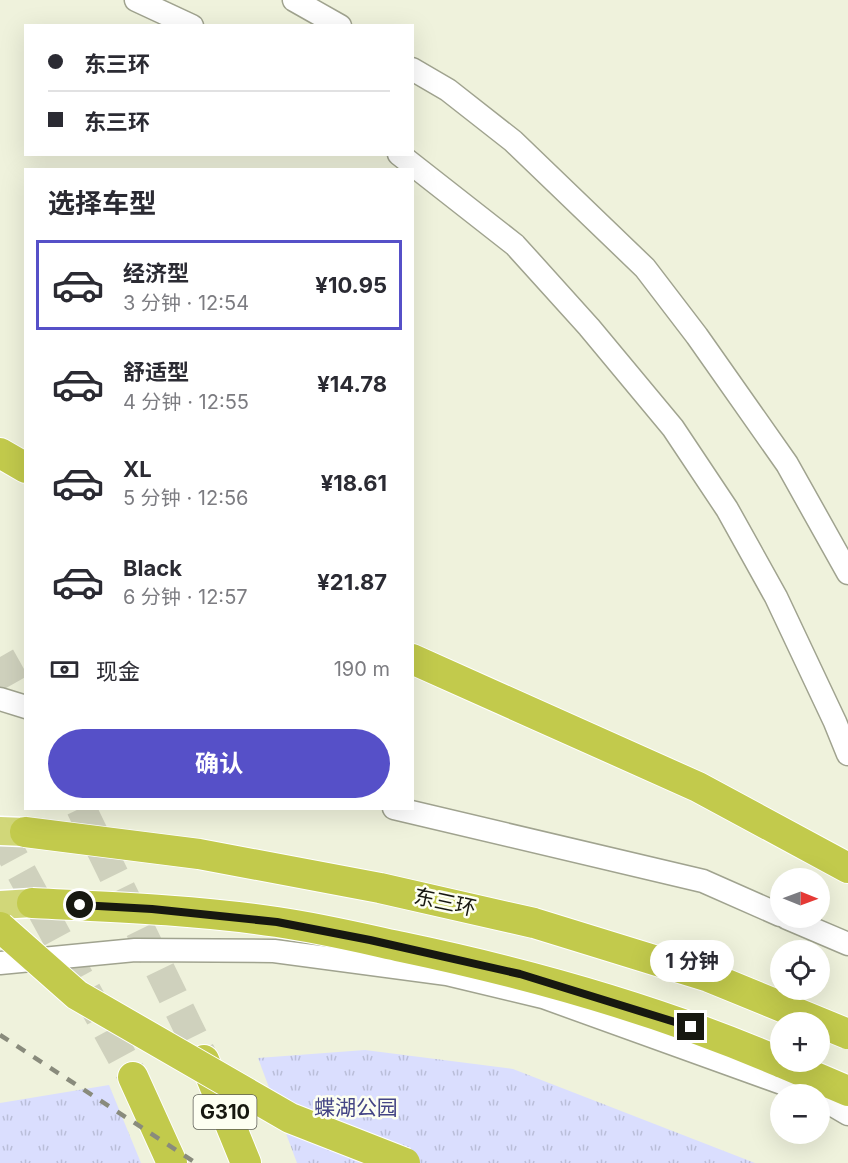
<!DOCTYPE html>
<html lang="zh">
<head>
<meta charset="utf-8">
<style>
  body { margin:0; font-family:Inter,"Noto Sans SC",sans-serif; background:#f7f7f7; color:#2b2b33; height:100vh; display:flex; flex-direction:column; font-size:22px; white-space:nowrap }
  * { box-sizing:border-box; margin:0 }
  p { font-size:20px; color:#7c7c81 }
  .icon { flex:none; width:33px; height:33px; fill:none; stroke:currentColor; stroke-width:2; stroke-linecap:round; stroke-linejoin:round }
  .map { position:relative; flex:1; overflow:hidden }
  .details { position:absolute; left:24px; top:168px; width:390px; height:642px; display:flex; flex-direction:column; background:#fff; border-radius:0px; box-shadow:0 6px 24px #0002 }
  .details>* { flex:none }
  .banner { position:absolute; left:24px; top:24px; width:390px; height:132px; border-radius:0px; box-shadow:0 6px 24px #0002; display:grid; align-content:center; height:132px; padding:0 24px; background:#fff }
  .needle { width:39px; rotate:91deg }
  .controls { position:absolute; left:770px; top:868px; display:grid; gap:12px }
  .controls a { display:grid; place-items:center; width:60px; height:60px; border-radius:50%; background:#fff; box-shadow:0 6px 24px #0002; font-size:30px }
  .end { position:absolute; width:27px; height:27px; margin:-14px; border:8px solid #171810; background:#fff; box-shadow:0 0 0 3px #fff }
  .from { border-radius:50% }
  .bubble { position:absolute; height:42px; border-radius:21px; background:#fff; box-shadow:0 6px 24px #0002; font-size:20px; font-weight:700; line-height:42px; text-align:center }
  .banner b { display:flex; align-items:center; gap:21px; height:57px; font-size:22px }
  .banner b+b { border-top:2px solid #e1e1e2 }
  .banner i { width:15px; height:15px; background:#2b2b33 }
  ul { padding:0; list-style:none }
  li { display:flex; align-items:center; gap:18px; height:90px; margin:0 12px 9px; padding:0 12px; border:3px solid transparent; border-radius:0px }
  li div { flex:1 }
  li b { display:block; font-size:22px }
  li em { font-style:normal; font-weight:700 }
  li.on { border-color:#5650c8 }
  li>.icon { width:54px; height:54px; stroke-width:1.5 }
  h2 { padding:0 24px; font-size:27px; line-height:72px }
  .pay { display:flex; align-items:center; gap:15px; height:66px; padding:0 24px; font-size:22px }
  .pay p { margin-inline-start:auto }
  .cta { display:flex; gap:12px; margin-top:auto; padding:12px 24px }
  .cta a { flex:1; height:69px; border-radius:36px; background:#5650c8; color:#fff; font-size:24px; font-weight:700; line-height:69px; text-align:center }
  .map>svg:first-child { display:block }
  .park { fill:url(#park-tufts) }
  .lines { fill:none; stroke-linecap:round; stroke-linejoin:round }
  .trunk-tunnel { stroke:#cfd1bd; stroke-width:30; stroke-dasharray:30 15; stroke-linecap:butt }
  .tertiary-casing { stroke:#a0a38f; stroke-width:25 }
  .primary-casing { stroke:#fff; stroke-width:31 }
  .trunk-casing { stroke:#fff; stroke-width:32 }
  .tertiary { stroke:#fff; stroke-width:22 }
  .primary { stroke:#d1d779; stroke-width:28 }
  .trunk { stroke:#c2ca4c; stroke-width:30 }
  .rail { stroke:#898b7c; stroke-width:4.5; stroke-dasharray:10 10; stroke-linecap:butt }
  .trunk-bridge-casing { stroke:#fff; stroke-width:32; stroke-linecap:butt }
  .trunk-bridge { stroke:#c2ca4c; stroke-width:30 }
  .route { stroke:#171810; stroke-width:8 }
  .labels { text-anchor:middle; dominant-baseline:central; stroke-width:5; stroke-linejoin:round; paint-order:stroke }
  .shield { fill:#fdfff1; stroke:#5c5d54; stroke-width:1.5 }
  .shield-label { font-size:20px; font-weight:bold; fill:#171810 }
  .street-label { font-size:21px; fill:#171810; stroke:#fdfff1 }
  .park-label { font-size:21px; fill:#444585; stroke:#fdfff1 }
</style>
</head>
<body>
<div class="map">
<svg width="848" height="1163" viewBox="0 0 848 1163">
  <defs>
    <pattern id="park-tufts" width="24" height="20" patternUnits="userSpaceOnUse" patternTransform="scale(1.5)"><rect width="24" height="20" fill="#dadefe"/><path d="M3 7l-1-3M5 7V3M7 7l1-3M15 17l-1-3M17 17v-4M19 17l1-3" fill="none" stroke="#babed9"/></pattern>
  </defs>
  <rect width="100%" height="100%" fill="#eff2dc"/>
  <!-- park -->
  <g class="park">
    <path d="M365 1050 513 1069 755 1163H297L258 1058Z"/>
    <path d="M109 1085 141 1163H0V1103Z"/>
  </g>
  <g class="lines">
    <!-- trunk-tunnel -->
    <g class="trunk-tunnel">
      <path d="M0 657 26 703"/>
      <path d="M81 808 204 1060"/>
      <path d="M0 833 133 1077"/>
    </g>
    <defs>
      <g id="tertiary">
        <path d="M136 0 192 26"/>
        <path d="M294 0 340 26"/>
        <path d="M412 69 448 90 513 141 645 268 697 336 787 464 848 573"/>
        <path d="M399 154 515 245 589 327 673 428 727 509 776 597 835 722 848 754"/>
        <path d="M0 699 26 707"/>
        <path d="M394 808 703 881 780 915"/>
        <path d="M787 918 848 944"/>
        <path d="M0 963 135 950 274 951 447 974 543 997 815 1095"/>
        <path d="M819 1097 848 1114"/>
      </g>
      <g id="primary">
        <path d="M0 831 25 832"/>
        <path d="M0 905 32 903"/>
      </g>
      <g id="trunk">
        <path d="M0 453 26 468"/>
        <path d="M412 659 698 787 848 868"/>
        <path d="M204 1060 246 1163"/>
        <path d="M780 1062 848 1091"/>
        <path d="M133 1077 172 1163"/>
      </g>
    </defs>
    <!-- tertiary casing -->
    <use href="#tertiary" class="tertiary-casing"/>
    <!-- primary casing -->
    <use href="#primary" class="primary-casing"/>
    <!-- trunk casing -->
    <use href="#trunk" class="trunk-casing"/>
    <!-- tertiary -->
    <use href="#tertiary" class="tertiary"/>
    <!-- primary -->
    <use href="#primary" class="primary"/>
    <!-- trunk -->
    <use href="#trunk" class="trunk"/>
    <!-- rail -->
    <path class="rail" d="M0 1035 196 1163"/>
    <defs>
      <g id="trunk-bridge">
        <path d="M25 832 199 854 380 888 534 923 709 977 848 1034"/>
        <path d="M32 903C114 907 196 910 277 922 319 928 361 938 402 947 531 974 659 1010 780 1062"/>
        <path d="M0 927 77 995 290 1118 405 1163"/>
      </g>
    </defs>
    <!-- trunk-bridge casing -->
    <use href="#trunk-bridge" class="trunk-bridge-casing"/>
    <!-- trunk-bridge -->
    <use href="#trunk-bridge" class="trunk-bridge"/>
  </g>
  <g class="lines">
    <!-- route -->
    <path class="route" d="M80 905 152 909 277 922 370 940 520 974 691 1027"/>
  </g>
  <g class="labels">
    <!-- shield labels -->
    <rect class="shield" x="193.5" y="1095" width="63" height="34" rx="4.5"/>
    <g class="shield-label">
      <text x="225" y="1112">G310</text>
    </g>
    <!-- street labels -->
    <g class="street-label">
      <text transform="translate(445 902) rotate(12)">东三环</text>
    </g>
    <!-- park labels -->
    <g class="park-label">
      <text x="356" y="1107">蝶湖公园</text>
    </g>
  </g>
</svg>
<div class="controls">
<a><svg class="needle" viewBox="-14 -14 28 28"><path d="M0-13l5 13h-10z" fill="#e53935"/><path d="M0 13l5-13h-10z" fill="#7c7c81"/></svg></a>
<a><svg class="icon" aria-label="locate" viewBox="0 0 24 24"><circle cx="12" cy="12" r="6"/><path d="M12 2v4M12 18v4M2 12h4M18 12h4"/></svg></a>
<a>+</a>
<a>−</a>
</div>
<i class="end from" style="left:80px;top:905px"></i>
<i class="end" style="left:691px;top:1027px"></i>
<div class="bubble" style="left:650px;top:940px;width:84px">1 分钟</div>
<div class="banner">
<b><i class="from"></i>东三环</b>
<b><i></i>东三环</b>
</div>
<section class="details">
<h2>选择车型</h2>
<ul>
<li class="on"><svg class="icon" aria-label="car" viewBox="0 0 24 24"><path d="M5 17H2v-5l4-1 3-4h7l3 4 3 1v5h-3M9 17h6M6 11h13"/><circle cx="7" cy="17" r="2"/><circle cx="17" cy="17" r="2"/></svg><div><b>经济型</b><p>3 分钟 · 12:54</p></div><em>¥10.95</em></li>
<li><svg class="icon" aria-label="car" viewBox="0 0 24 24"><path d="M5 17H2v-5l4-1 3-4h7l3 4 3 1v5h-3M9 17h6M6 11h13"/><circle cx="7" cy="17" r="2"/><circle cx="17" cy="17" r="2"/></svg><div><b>舒适型</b><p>4 分钟 · 12:55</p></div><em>¥14.78</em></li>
<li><svg class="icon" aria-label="car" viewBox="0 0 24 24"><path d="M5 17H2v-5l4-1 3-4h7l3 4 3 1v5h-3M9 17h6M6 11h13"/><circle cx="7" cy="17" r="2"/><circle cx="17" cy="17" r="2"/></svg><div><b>XL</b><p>5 分钟 · 12:56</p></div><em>¥18.61</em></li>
<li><svg class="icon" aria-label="car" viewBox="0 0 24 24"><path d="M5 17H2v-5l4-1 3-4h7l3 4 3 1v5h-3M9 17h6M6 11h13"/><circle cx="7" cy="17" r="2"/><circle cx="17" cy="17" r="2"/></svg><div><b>Black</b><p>6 分钟 · 12:57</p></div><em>¥21.87</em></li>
</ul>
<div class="pay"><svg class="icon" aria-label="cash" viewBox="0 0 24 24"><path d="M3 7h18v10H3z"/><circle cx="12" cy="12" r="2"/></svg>现金<p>190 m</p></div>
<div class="cta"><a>确认</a></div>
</section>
</div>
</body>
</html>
